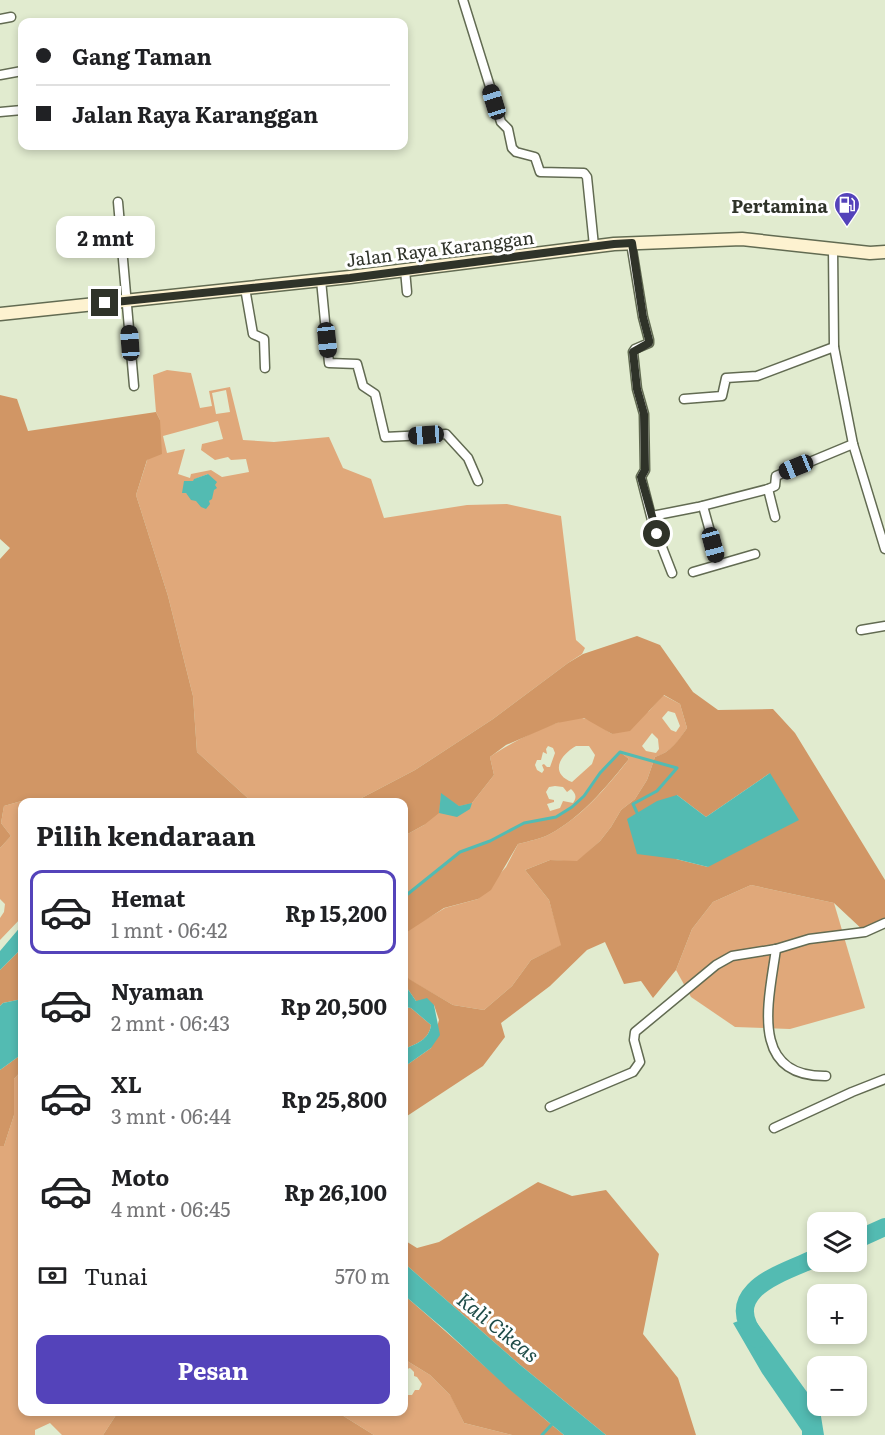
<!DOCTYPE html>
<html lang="id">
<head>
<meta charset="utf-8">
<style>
  body { margin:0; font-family:Literata,serif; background:#f2f2f2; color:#202124; height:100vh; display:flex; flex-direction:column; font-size:22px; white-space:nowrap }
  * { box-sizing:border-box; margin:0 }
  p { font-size:20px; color:#757577 }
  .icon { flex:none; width:33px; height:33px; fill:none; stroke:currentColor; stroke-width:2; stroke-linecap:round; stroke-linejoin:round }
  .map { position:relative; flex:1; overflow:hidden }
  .drawer { position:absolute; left:18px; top:798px; width:390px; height:618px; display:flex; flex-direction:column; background:#fff; border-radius:12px; box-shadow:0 3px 9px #0003 }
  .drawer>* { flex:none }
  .banner { position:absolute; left:18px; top:18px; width:390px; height:132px; border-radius:12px; box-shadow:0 3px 9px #0003; display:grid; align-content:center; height:132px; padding:0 18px; background:#fff }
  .buttons { position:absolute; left:807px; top:1212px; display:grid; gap:12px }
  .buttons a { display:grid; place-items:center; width:60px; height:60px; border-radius:12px; background:#fff; box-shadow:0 3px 9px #0003; font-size:30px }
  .end { position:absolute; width:27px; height:27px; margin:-14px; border:8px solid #2f3329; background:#fff; box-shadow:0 0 0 3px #fff }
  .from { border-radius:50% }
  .bubble { position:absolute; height:42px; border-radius:12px; background:#fff; box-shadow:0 3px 9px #0003; font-size:20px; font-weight:700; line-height:42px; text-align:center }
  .car { position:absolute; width:18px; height:36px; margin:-18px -9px; border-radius:8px; box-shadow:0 0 4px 2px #0007; background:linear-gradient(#222 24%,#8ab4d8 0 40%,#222 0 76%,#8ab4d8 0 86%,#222 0) }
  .banner b { display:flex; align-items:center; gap:21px; height:57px; font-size:22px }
  .banner b+b { border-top:2px solid #e0e0e0 }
  .banner i { width:15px; height:15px; background:#202124 }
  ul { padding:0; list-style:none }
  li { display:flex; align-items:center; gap:18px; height:84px; margin:0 12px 9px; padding:0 6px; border:3px solid transparent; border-radius:12px }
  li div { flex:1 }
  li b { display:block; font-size:22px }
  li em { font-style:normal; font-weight:700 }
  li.selected { border-color:#5443ba }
  li>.icon { width:54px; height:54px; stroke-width:1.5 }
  h2 { padding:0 18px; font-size:27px; line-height:72px }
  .pay { display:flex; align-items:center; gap:15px; height:66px; padding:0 18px; font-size:22px }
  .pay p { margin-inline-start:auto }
  .button { display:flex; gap:12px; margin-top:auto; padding:12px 18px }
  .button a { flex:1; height:69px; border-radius:12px; background:#5443ba; color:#fff; font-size:24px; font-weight:700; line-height:69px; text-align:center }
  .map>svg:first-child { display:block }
  .green { fill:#e0a87a; fill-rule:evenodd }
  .forest { fill:#d19665; fill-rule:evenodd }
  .water { fill:#53bbb2 }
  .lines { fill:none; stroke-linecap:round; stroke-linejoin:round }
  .stream { stroke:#53bbb2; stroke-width:3 }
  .river { stroke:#53bbb2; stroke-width:18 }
  .street-casing { stroke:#626b52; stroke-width:11 }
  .secondary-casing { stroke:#626b52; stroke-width:15 }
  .street { stroke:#fff; stroke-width:8 }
  .secondary { stroke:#fdf2d0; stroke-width:12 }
  .route { stroke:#2f3329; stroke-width:8 }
  .labels { text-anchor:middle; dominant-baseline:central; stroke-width:6; stroke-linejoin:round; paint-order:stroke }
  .poi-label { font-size:18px; font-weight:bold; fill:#2f3329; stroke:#fff; text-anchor:end }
  .street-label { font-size:18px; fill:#2f3329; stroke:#fff }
  .water-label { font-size:20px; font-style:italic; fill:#1f4d49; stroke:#fff }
</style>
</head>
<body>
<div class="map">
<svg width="885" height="1435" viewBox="0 0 885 1435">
  <rect width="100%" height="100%" fill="#e1ebcf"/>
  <!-- green -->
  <g class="green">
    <path d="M167 370 191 373 200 408 212 406 209 391 230 387 243 440 274 442 329 437 343 468 371 479 384 518 467 505 507 504 561 516 576 640 585 648 582 654 568 663 493 719 415 770 354 802H256L251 801 197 752 193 696 168 596 136 495 160 420 156 412 153 375ZM226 390 230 412 216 414 212 393ZM218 421 223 439 202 444 201 450 215 460 228 457 231 460 246 459 249 472 222 477 211 470 191 474 190 478 178 474 185 449 167 453 163 436ZM208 474 212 496 209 501 186 493 195 479Z"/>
    <path d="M663 695 680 704 687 728C678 742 671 752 655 757L647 780 635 799 621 810 611 827 600 841 577 862 550 860 525 870 549 900 562 945 531 960 512 986 484 1010 453 1005 408 979 404 972V932L445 908 478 899 506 867 518 844C529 841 541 839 550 834 583 816 606 788 629 759L620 752 600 773 584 796 572 807 556 817 507 831 490 841 460 852 404 897V836L424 825 441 793 472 803 494 775 490 757C510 743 559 717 582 718 591 719 604 729 612 734L649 711ZM668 711 675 713 680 726 676 732 671 730 662 718ZM652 733 658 739 659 749 656 753 646 751 642 746ZM548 746 553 748 555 753 550 767H547L544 764 542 765 544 770 542 773 537 770 535 765 537 760H541L543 752 547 754 546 749ZM576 746H589L595 755 592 764 572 782C549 773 560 755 576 746ZM555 786 563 787 567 792 571 789C576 794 577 797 573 803L563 801 560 808 550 811 547 804 554 802V800L549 799 546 792 549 787Z"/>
    <path d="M25 800 33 802H22L18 815 22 822V917L0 940V918L4 912 5 904 0 899V848L11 836 1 823 4 806Z"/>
    <path d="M751 885 834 903 865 1008 790 1029 735 1027 691 997 676 970 692 929 713 902Z"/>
    <path d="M22 1070V1412H118L103 1435H62L50 1423 35 1430V1435H0V1146H4L14 1115V1079Z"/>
    <path d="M404 1359 430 1375 451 1396 464 1423 512 1435H374L337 1412H404V1389L407 1395H412L415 1390H419L422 1384 417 1377 414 1376V1372L410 1368 404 1370Z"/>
  </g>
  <!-- forest -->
  <g class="forest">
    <path d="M0 395 17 399 28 431 156 412 160 420 162 454 147 460 136 495 168 596 193 696 197 752 251 801 256 802H33L25 800 4 806 1 823 11 836 0 848V559L10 548 0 539Z"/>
    <path d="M637 636 660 645 693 692 718 710 773 709 795 733 885 880V923L865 932 834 903 751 885 713 902 692 929 676 970 653 998 641 981 624 984 605 942 587 950 550 986 501 1023 505 1037 483 1066 404 1118V1067L431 1048 439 1020 434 1005 416 1001 407 988 404 987V972L409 979 453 1005 484 1010 512 986 531 960 561 945 549 900 525 870 550 860 577 861 600 841 611 827 621 810 635 799 647 780 655 757C671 752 678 741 687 728L680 704 664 695 630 731 612 734 584 718 557 723 506 745 490 757 494 775 472 803 459 806 441 794 439 813 424 825 404 836V802H354L415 770 493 719 568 663 583 654ZM770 773 708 867 676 859 677 795 706 817Z"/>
    <path d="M620 752 629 759C606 787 583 816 550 834 541 839 529 841 518 844L491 890 478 899 444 908 404 934V897L460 852 490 841 524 823 556 817 572 807 584 796 600 773Z"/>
    <path d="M22 948V999L3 1003 0 1006V970Z"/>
    <path d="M404 1007 411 1008 431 1025C429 1040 416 1044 404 1049Z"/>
    <path d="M22 1054V1070L14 1079V1115L4 1146H0V1070Z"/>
    <path d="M538 1182 572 1196 606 1190 659 1254 643 1334 678 1378 696 1435H606L519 1364 404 1263V1240L417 1248 439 1242Z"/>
    <path d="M404 1295C458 1341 509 1390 564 1435H512L464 1423 450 1395 430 1375 404 1359Z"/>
    <path d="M118 1412H337L374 1435H103Z"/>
  </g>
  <!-- water -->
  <g class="water">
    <path d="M208 474 217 482 215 485 217 488 214 490 212 499 209 501 210 504 206 509 201 507 196 501 191 500 186 493H182L184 481H193L194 479Z"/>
    <path d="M770 773 799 820 708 867 676 859 637 854 627 819 657 801 677 795 706 817Z"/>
    <path d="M441 793 459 806 472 803 470 809 457 817 439 813Z"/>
    <path d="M22 925V948L0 970V951Z"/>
    <path d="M404 987 407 988 416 1001 427 998 434 1005 440 1035 431 1048 404 1067V1049C416 1044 429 1040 431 1025L411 1008 404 1007Z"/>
    <path d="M22 999V1054L0 1070V1006L3 1003Z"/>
    <path d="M404 1263 519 1364 606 1435H564L509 1389 445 1330 404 1295Z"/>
    <path d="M752 1316 820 1410 824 1435H802V1431L762 1373 733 1323Z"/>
  </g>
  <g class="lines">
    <!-- stream -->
    <g class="stream">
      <path d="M404 897 460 852 490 841 524 823 556 817 572 807 584 796 600 773 620 752 677 768 657 791 633 804 639 817"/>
      <path d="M542 1435 553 1423"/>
    </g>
    <!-- river -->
    <g class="river">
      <path d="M856 1240 885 1227"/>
      <path d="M757 1339C718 1290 783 1273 818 1257"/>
    </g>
    <defs>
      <g id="street">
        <path d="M463 0 501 122 508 129 512 148 516 152 535 157 540 172 584 173 587 177 594 246"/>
        <path d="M0 19 11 17"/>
        <path d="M0 75 22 71"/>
        <path d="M0 112 22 110"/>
        <path d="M118 202 134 386"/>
        <path d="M631 243 643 317 649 340V343L635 349 633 352 637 389 644 414 645 470 641 477 653 524 672 573"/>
        <path d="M833 248 834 347 853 444 885 549"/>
        <path d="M405 270 407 292"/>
        <path d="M321 280 329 363 357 364 363 386 375 394 385 437 446 434 468 458 478 481"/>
        <path d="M245 288 253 334 264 339 265 368"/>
        <path d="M684 399 722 396 726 378 757 376 834 347"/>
        <path d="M768 489 775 517"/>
        <path d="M703 506 719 564"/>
        <path d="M652 516 698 507 768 489 775 486 776 476 853 444"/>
        <path d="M693 572 755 554"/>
        <path d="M861 630 885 626"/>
        <path d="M776 949C769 1000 748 1077 826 1076"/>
        <path d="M550 1107 633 1072 640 1062 634 1040 635 1032 716 965 732 956 776 949 809 939 865 932 885 923"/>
        <path d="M774 1128 852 1092 885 1079"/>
      </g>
      <path id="secondary" d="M0 314 350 277 614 244 742 239 870 253 885 252"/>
    </defs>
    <!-- street casing -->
    <use href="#street" class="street-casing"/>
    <!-- secondary casing -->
    <use href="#secondary" class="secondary-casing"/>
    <!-- street -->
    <use href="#street" class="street"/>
    <!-- secondary -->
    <use href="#secondary" class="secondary"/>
  </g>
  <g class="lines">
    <!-- route -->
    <path class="route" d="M105 303 350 278 614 244 632 243 643 317 649 340V343L633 352 637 389 644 414 645 470 641 477 657 534"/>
  </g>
  <!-- icons -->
  <defs>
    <symbol id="fuel-pin" viewBox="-11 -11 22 30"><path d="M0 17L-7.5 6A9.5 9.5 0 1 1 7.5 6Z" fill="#5443ba" stroke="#fff"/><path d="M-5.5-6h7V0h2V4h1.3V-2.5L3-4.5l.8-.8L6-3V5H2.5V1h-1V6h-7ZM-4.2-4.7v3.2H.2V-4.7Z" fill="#fff"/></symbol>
  </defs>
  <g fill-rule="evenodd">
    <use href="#fuel-pin" x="832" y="190" width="30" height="40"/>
  </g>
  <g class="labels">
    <!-- poi labels -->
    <g class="poi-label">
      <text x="828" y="205">Pertamina</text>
    </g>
    <!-- street labels -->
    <g class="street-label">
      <text transform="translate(440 248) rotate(-7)">Jalan Raya Karanggan</text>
    </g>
    <!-- water labels -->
    <g class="water-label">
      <text transform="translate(499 1326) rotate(39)">Kali Cikeas</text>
    </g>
  </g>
</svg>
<div class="buttons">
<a><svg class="icon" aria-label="layers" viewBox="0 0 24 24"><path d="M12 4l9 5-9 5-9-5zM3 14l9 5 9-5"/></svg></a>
<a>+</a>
<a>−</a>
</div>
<i class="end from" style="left:657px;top:534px"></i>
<i class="end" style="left:105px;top:303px"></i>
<div class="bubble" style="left:56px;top:216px;width:99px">2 mnt</div>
<i class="car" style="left:494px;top:102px;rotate:343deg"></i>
<i class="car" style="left:327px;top:340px;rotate:174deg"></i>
<i class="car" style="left:130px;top:343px;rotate:356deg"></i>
<i class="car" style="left:426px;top:435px;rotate:266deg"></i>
<i class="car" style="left:796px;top:467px;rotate:248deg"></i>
<i class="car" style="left:713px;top:545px;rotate:165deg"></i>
<div class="banner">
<b><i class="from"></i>Gang Taman</b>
<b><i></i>Jalan Raya Karanggan</b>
</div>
<section class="drawer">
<h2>Pilih kendaraan</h2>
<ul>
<li class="selected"><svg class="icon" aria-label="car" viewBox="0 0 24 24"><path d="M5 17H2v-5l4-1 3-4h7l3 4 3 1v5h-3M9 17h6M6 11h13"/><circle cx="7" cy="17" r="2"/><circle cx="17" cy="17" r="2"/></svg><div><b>Hemat</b><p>1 mnt · 06:42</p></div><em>Rp 15,200</em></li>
<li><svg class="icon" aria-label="car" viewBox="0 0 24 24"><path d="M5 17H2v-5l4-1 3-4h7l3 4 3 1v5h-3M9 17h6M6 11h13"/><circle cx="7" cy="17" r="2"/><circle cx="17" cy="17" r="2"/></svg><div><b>Nyaman</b><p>2 mnt · 06:43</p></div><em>Rp 20,500</em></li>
<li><svg class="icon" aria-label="car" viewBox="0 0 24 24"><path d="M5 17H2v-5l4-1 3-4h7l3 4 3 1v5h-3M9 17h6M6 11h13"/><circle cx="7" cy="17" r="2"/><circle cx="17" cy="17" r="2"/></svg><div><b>XL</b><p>3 mnt · 06:44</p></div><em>Rp 25,800</em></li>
<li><svg class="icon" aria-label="car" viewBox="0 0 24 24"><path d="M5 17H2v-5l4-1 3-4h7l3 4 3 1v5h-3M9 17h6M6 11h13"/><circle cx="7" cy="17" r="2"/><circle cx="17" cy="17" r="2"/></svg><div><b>Moto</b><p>4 mnt · 06:45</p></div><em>Rp 26,100</em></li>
</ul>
<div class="pay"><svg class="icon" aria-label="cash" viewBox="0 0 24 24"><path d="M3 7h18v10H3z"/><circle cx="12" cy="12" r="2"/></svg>Tunai<p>570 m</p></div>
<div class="button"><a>Pesan</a></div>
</section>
</div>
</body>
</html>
